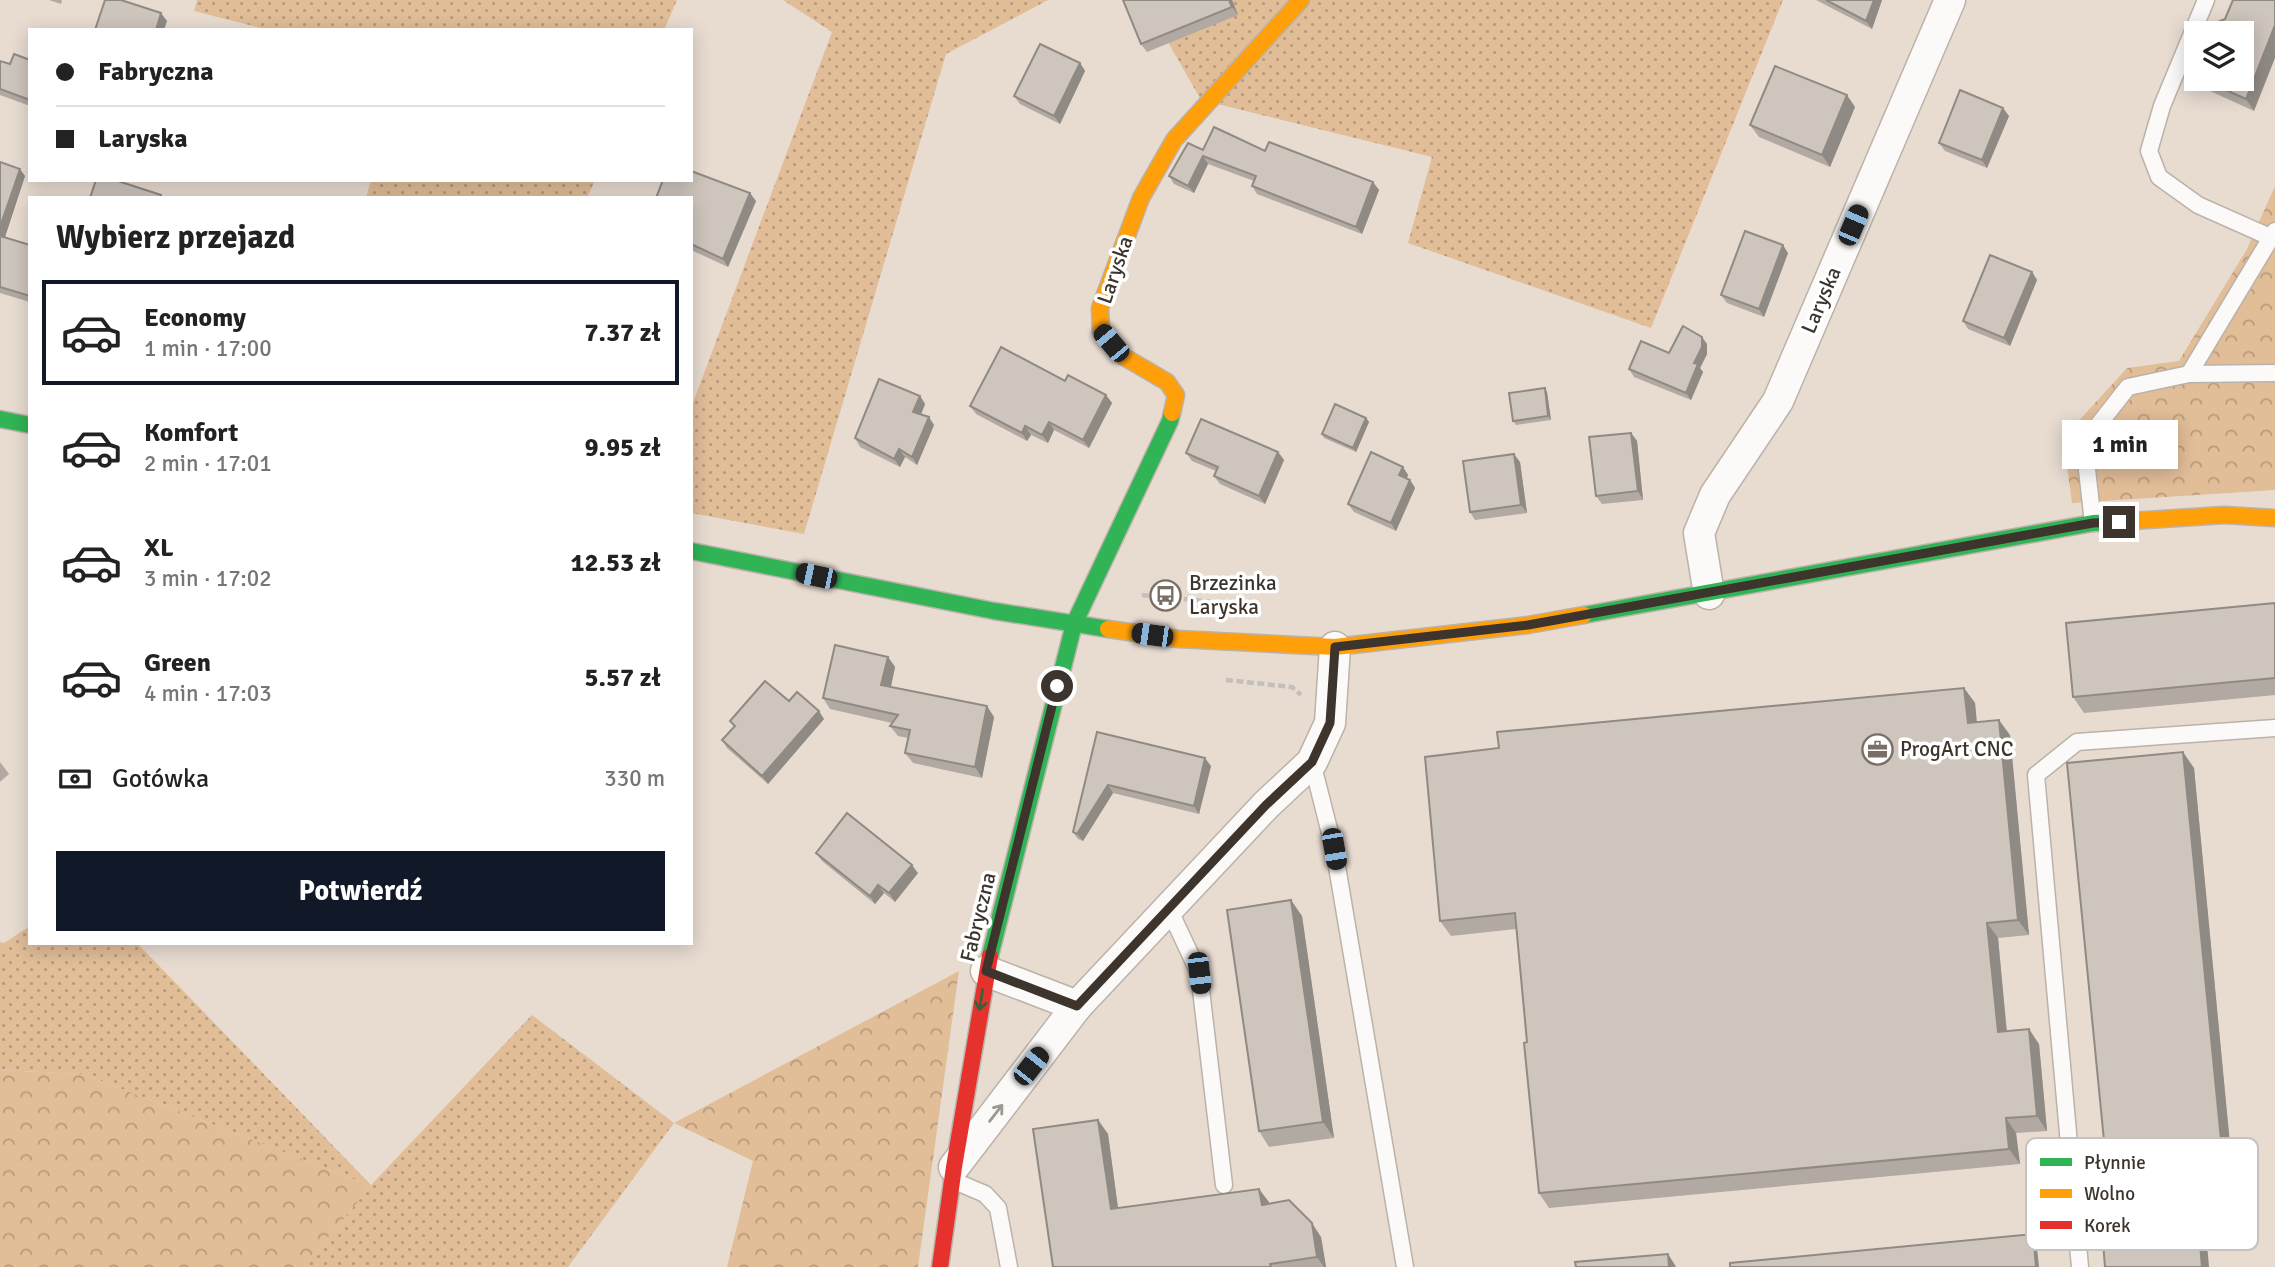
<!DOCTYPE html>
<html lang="pl">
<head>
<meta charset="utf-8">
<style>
  body { margin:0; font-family:Signika,sans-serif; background:#f2f2f2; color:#222; height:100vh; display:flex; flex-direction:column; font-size:26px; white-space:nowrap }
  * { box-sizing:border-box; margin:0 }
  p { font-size:23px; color:#767676 }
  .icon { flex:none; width:38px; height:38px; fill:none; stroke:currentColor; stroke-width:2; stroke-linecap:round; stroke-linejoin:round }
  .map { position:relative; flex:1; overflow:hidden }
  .panel { position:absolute; left:28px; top:196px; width:665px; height:749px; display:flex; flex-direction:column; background:#fff; border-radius:0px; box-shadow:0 4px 18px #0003 }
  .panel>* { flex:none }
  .banner { position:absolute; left:28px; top:28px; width:665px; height:154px; border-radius:0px; box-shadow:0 4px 18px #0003; display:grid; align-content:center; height:154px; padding:0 28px; background:#fff }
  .controls { position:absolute; left:2184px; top:21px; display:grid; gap:14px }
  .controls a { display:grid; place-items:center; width:70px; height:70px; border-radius:0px; background:#fff; box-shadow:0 4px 18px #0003; font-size:35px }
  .end { position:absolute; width:32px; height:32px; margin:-16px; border:9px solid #3d352d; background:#fff; box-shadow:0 0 0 4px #fff }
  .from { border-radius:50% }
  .bubble { position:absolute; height:49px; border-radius:0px; background:#fff; box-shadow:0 4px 18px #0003; font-size:23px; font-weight:800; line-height:49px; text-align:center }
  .car { position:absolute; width:21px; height:42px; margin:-21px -10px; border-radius:9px; box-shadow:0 0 5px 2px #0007; background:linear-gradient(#222 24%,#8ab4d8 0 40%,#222 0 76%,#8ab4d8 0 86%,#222 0) }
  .banner b { display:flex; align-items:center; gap:24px; height:66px; font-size:26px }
  .banner b+b { border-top:2px solid #e0e0e0 }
  .banner i { width:18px; height:18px; background:#222 }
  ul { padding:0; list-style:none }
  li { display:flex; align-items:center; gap:21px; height:105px; margin:0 14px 10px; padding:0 14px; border:4px solid transparent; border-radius:0px }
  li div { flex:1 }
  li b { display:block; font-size:26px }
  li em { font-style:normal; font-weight:800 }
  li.on { border-color:#111827 }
  li>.icon { width:63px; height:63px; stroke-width:1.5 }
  h2 { padding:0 28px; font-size:32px; line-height:84px }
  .pay { display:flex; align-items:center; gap:18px; height:77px; padding:0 28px; font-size:26px }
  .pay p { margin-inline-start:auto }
  .button { display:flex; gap:14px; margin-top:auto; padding:14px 28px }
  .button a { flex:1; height:80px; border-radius:0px; background:#111827; color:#fff; font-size:28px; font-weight:800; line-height:80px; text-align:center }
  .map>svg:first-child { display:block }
  .grass { fill:url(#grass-dots) }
  .forest { fill:url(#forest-crowns) }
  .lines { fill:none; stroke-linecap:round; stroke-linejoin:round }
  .lane-casing { stroke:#bbb2a9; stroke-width:19 }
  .street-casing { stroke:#bbb2a9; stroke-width:33 }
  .fast-casing { stroke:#bbb2a9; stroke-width:19 }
  .slow-casing { stroke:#bbb2a9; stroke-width:19 }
  .jam-casing { stroke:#bbb2a9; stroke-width:19 }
  .path { stroke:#c4bfbc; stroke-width:4.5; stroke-dasharray:7 3.5; stroke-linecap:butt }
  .lane { stroke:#fcfaf8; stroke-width:16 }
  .street { stroke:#fcfaf8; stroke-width:30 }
  .fast { stroke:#30b455; stroke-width:16 }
  .slow { stroke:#ff9f0a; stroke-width:16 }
  .jam { stroke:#e5322d; stroke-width:16 }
  .wall { fill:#b1a9a2 }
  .shaded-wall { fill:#908a84 }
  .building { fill:#cec5bc; stroke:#908a84; stroke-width:2 }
  .oneway { stroke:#38613b }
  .oneway2 { stroke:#9c9892 }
  .route { stroke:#3d352d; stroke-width:9 }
  .labels { text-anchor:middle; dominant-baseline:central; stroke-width:7; stroke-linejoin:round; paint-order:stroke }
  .street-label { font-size:21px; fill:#3d352d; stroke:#fff }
  .poi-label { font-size:21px; fill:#3d352d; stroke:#fff; text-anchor:start }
  .key { fill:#fff; stroke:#c5c2c0; stroke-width:2 }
  .key-label { font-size:19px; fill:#3d352d }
</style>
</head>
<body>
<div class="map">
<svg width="2275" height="1267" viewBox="0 0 2275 1267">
  <defs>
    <pattern id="grass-dots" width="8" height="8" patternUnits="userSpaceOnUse" patternTransform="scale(1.75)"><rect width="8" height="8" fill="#e1bd98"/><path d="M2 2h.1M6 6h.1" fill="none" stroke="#b89a7c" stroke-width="1.8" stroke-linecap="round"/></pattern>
    <pattern id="forest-crowns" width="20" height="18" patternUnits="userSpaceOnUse" patternTransform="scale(1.75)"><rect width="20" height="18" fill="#e1bd98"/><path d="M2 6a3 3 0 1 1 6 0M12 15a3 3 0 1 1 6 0" fill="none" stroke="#b89a7c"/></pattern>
  </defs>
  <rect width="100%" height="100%" fill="#e8dcd1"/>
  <!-- grass -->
  <g class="grass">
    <path d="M197 0H677L664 30H269L194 11Z"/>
    <path d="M783 0H1048L946 54 804 534 691 513V408L832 32Z"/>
    <path d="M1144 0H1783L1651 328 1408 243 1432 157 1201 100Z"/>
    <path d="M371 180H595L587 198H366Z"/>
    <path d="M30 926V943H137L371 1185 532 1015 674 1123 568 1267H303L371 1186 83 1074 0 1070V942L4 943Z"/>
  </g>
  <!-- forest -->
  <g class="forest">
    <path d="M2275 186V490L2072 503 2063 438 2127 368 2179 361 2247 249Z"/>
    <path d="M959 971 918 1267H727L753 1161 674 1123Z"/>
    <path d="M0 1070 83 1074 371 1186 303 1267H0Z"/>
  </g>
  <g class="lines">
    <defs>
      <g id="lane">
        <path d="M2206 0 2162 106 2149 151 2159 177 2198 205 2272 238"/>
        <path d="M2189 374 2275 231"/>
        <path d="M2093 523 2084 443 2128 387 2189 374 2275 373"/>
        <path d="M1312 762 1334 849 1405 1267"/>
        <path d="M1169 909 1199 973 1224 1185"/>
        <path d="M952 1180 985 1194 998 1208 1009 1267"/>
        <path d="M2080 1267 2036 775 2077 742 2275 728"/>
      </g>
      <g id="street">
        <path d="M1709 594 1699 533 1715 495 1778 401 1950 0"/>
        <path d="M986 971 1077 1006"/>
        <path d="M954 1167 1077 1006 1266 805 1312 762 1330 723 1335 647"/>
      </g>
      <g id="fast">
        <path d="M0 419 30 425"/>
        <path d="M691 551 994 611 1108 629"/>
        <path d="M1584 615 2093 523 2116 522"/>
        <path d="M990 956 1074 624 1170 421 1172 413"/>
      </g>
      <g id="slow">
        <path d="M1172 413 1176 395 1167 382 1121 355 1101 331 1100 308 1141 198 1174 140 1301 0"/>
        <path d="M2116 522 2224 515 2275 518"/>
        <path d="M1108 629 1178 639 1335 647 1528 625 1584 615"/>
      </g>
      <path id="jam" d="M940 1267 954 1167 990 956"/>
    </defs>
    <!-- lane casing -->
    <use href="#lane" class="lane-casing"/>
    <!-- street casing -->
    <use href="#street" class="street-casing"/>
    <!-- fast casing -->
    <use href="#fast" class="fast-casing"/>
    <!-- slow casing -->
    <use href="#slow" class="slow-casing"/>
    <!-- jam casing -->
    <use href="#jam" class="jam-casing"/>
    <!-- path -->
    <g class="path">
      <path d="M1142 595 1224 603"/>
      <path d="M1226 680 1292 687 1301 695"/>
    </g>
    <!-- lane -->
    <use href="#lane" class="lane"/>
    <!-- street -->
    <use href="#street" class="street"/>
    <!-- fast -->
    <use href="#fast" class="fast"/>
    <!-- slow -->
    <use href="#slow" class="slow"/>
    <!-- jam -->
    <use href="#jam" class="jam"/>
  </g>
  <!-- wall -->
  <g class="wall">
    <path d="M49 0H62L61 4Z"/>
    <path d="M1123 0H1232L1238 15 1147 52 1141 44Z"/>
    <path d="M1816 0H1882L1872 29Z"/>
    <path d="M30 60V106L0 95V61L10 64Z"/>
    <path d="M1080 63 1085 71 1060 124 1020 104 1014 96Z"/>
    <path d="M2196 63V79H2242L2254 111 2199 86 2191 74Z"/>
    <path d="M1855 107 1830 167 1759 137 1750 125Z"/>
    <path d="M2009 116 1987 168 1945 151 1939 143Z"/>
    <path d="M1203 150 1265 151 1379 190 1362 234 1257 194 1252 186 1254 181 1208 164 1194 193 1174 184 1169 176Z"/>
    <path d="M0 162 25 176 5 237 30 245V302L0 293Z"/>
    <path d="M691 198 756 201 728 267 691 250Z"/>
    <path d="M1788 253 1764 317 1727 303 1721 295Z"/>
    <path d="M2032 272 2037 280 2010 346 1968 329 1963 321Z"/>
    <path d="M1707 344V354L1700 368 1703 372 1691 400 1634 377 1629 369 1669 353Z"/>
    <path d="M1065 381 1106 395 1112 403 1089 448 1054 430 1048 443 1031 435 1027 441 976 414 970 406Z"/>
    <path d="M1547 392 1551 420 1516 425 1513 421Z"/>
    <path d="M920 396 925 404 921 414 934 425 917 465 905 457 900 467 860 447 855 438Z"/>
    <path d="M1366 418 1369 422 1356 452 1324 438 1322 434Z"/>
    <path d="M1631 433 1637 441 1643 500 1602 504 1596 496Z"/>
    <path d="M1278 452 1284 460 1265 504 1220 484 1214 476 1216 471 1192 461 1186 453Z"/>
    <path d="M1520 462 1527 513 1475 520 1470 512Z"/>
    <path d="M1403 467 1408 475 1407 478 1410 480 1415 488 1396 531 1354 512 1348 504Z"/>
    <path d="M2275 603V695L2084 713 2073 697Z"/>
    <path d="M888 657 895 667 891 687 994 717 982 778 913 763 905 753 908 738 898 736 890 726 892 723 830 709 823 698Z"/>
    <path d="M1964 688 1975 703 1977 722 2010 735 2029 935 1998 938 2007 1031 2039 1044 2047 1131 2016 1133 2020 1164 1549 1208 1539 1193 1527 1042 1516 929 1451 936 1440 921 1499 748Z"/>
    <path d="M789 701 824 719 768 784 727 748 722 740 734 727 730 721Z"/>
    <path d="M1097 732 1211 766 1199 814 1113 793 1083 841 1078 839 1073 832Z"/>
    <path d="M0 762 9 774 0 782Z"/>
    <path d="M2194 768 2231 1155 2116 1166 2105 1151Z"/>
    <path d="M816 853 918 873 895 902 884 893 875 904 822 861Z"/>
    <path d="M1302 916 1334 1138 1269 1147 1259 1131Z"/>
    <path d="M1098 1120 1108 1134 1118 1208 1269 1202V1204L1321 1237 1326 1267H1053Z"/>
  </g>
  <!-- shaded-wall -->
  <g class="shaded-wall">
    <path d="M1229 0H1232L1238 15 1232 7Z"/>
    <path d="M1874 0H1882L1872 29 1866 21Z"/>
    <path d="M161 13 167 21 164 30H156Z"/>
    <path d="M2275 25V58L2254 111 2246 99Z"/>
    <path d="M1080 63 1085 71 1060 124 1054 116Z"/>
    <path d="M1847 95 1855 107 1830 167 1822 155Z"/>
    <path d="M2003 108 2009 116 1987 168 1982 160Z"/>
    <path d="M1203 156 1208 164 1194 193 1188 186Z"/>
    <path d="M20 169 25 176 3 243 0 239V227Z"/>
    <path d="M1373 182 1379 190 1362 234 1356 227Z"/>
    <path d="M750 193 756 201 728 267 723 259Z"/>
    <path d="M1783 245 1788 253 1764 317 1759 309Z"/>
    <path d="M2032 272 2037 280 2010 346 2004 338Z"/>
    <path d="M1702 337 1707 344V354L1700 368 1703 372 1691 400 1686 393 1694 363Z"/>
    <path d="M1545 388 1547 392 1551 420 1548 416Z"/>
    <path d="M1106 395 1112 403 1089 448 1083 440Z"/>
    <path d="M920 396 925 404 919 420 913 412Z"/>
    <path d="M929 417 934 425 917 465 912 457Z"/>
    <path d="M1366 418 1369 422 1356 452 1353 448Z"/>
    <path d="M1049 422 1054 430 1048 443 1042 435Z"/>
    <path d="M1025 426 1031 435 1027 441 1022 433Z"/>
    <path d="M1631 433 1637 441 1643 500 1638 491Z"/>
    <path d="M899 449 905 457 900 467 894 459Z"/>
    <path d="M1278 452 1284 460 1265 504 1259 496Z"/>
    <path d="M1514 454 1520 462 1527 513 1521 505Z"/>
    <path d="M1403 467 1408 475 1405 483 1399 475Z"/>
    <path d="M1410 480 1415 488 1396 531 1391 523Z"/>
    <path d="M888 657 895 667 889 695 881 685Z"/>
    <path d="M1964 688 1975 703 1978 738 1968 723Z"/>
    <path d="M987 706 994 717 982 778 975 767Z"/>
    <path d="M819 711 824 719 768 784 762 776Z"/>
    <path d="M1999 720 2010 735 2029 935 2018 920Z"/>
    <path d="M2183 752 2194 768 2231 1155 2221 1140Z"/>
    <path d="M1205 758 1211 766 1199 814 1194 806Z"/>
    <path d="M1108 785 1113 793 1083 841 1077 834Z"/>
    <path d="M912 865 918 873 895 902 889 893Z"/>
    <path d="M878 885 884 893 875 904 870 896Z"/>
    <path d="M1291 900 1302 916 1334 1138 1323 1122Z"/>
    <path d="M1987 923 1998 938 2008 1047 1998 1032Z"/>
    <path d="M2029 1029 2039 1044 2047 1131 2037 1116Z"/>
    <path d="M2006 1118 2016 1133 2020 1164 2009 1149Z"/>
    <path d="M1098 1120 1108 1134 1120 1223 1111 1209Z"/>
    <path d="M1259 1189 1269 1202 1271 1219 1262 1205Z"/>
    <path d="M2198 1220 2206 1232 2209 1267H2202Z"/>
    <path d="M1312 1223 1321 1237 1326 1267H1324L1317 1257Z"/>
    <path d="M2033 1234 2036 1238 2039 1267H2036Z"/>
    <path d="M1668 1254 1675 1265 1676 1267H1669Z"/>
  </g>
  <!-- building -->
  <g class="building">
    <path d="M105 0H121L161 13 156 30H95Z"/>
    <path d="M1123 0H1229L1232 7 1141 44Z"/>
    <path d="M1826 0H1874L1866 21Z"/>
    <path d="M2233 0H2275V25L2246 99 2201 79H2242V33H2209L2213 24 2225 19Z"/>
    <path d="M1040 44 1080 63 1054 116 1014 96Z"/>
    <path d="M14 54 30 60V100L0 89V61L10 64Z"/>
    <path d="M2196 63V77L2191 74Z"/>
    <path d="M1775 66 1847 95 1822 155 1750 125Z"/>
    <path d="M1960 90 2003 108 1982 160 1939 143Z"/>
    <path d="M1214 127 1265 151 1269 142 1373 182 1356 227 1252 186 1256 176 1203 156 1188 186 1169 176 1188 143 1203 150Z"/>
    <path d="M0 162 20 169 0 227Z"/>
    <path d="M691 171 750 193 723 259 691 244V198H656L663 180H691Z"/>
    <path d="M96 180 102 181 103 180H115L161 195 160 198H90Z"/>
    <path d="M1745 231 1783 245 1759 309 1721 295Z"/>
    <path d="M0 236 30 245V296L0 287Z"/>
    <path d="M1990 255 2032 272 2004 338 1963 321Z"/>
    <path d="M1683 326 1702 337V347L1694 363 1698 364 1686 393 1629 369 1641 341 1669 353Z"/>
    <path d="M1001 347 1065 381 1068 375 1106 395 1083 440 1049 422 1042 435 1025 426 1022 433 970 406Z"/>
    <path d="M879 379 920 396 913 412 929 417 912 457 899 449 894 459 855 438Z"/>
    <path d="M1545 388 1548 416 1513 421 1509 393Z"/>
    <path d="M1335 404 1366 418 1353 448 1322 434Z"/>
    <path d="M1201 419 1278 452 1259 496 1214 476 1218 467 1186 453Z"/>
    <path d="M1631 433 1638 491 1596 496 1589 437Z"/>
    <path d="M1371 452 1403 467 1399 475 1410 480 1391 523 1348 504Z"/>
    <path d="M1514 454 1521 505 1470 512 1463 461Z"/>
    <path d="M2275 603V678L2073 697 2066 623Z"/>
    <path d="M835 645 888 657 881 685 987 706 975 767 905 753 910 730 890 726 898 715 823 698Z"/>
    <path d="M765 681 789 701 797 692 819 711 762 776 722 740 735 726 730 721Z"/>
    <path d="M1964 688 1968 723 1999 720 2018 920 1987 923 1998 1032 2029 1029 2037 1116 2006 1118 2009 1149 1539 1193 1524 1043 1527 1042 1515 913 1440 921 1425 757 1499 748 1497 732Z"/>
    <path d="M1097 732 1205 758 1194 806 1108 785 1077 834 1073 832Z"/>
    <path d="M2183 752 2221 1140 2105 1151 2067 763Z"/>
    <path d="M847 813 912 865 889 893 878 885 870 896 816 853Z"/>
    <path d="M1291 900 1323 1122 1259 1131 1227 910Z"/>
    <path d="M1098 1120 1111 1209 1259 1189 1262 1205 1289 1200 1312 1223 1317 1257 1270 1264 1271 1267H1053L1033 1129Z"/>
    <path d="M2198 1220 2202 1267H2105L2102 1229Z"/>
    <path d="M2033 1234 2036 1267H1730V1263Z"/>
    <path d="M1668 1254 1669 1267H1576L1575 1262Z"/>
  </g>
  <!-- one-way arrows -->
  <defs><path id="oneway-shaft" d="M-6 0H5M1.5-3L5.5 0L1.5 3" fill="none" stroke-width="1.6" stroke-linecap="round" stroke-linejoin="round" transform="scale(1.75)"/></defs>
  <use class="oneway" href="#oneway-shaft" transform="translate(981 1000) rotate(99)"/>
  <use class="oneway2" href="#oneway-shaft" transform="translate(996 1113) rotate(-52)"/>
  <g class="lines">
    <!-- route -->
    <path class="route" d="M1057 686 986 971 1077 1006 1266 805 1312 762 1330 723 1335 647 1528 625 2093 523 2119 522"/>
  </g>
  <!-- icons -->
  <defs>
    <symbol id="bus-ring" viewBox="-11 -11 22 22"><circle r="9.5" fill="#fff" stroke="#796f66" stroke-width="1.5"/><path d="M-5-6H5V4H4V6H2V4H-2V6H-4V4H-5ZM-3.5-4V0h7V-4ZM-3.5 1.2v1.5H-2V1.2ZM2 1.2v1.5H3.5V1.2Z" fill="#796f66"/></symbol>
    <symbol id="office-ring" viewBox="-11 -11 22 22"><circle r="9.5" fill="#fff" stroke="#796f66" stroke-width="1.5"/><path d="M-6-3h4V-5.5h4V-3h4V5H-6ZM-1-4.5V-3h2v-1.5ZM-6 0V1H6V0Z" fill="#796f66"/></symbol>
  </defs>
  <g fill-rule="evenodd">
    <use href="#bus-ring" x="1148" y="578" width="35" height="35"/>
    <use href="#office-ring" x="1860" y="732" width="35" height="35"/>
  </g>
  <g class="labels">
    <!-- street labels -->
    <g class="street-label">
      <text transform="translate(1115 270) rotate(-71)">Laryska</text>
      <text transform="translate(1821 300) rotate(-67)">Laryska</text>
      <text transform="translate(978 917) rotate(-76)">Fabryczna</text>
    </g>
    <!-- poi labels -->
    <g class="poi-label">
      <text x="1189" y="583">Brzezinka<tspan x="1189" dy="24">Laryska</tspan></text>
      <text x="1900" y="749">ProgArt CNC</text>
    </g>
  </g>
  <!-- legend -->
  <rect x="2026" y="1138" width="232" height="112" rx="10" class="key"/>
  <rect x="2040" y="1158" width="32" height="8" fill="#30b455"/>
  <rect x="2040" y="1189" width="32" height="9" fill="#ff9f0a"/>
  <rect x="2040" y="1221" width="32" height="8" fill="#e5322d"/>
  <g class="key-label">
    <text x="2084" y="1169">Płynnie</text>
    <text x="2084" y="1200">Wolno</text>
    <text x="2084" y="1232">Korek</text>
  </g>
</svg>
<div class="controls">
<a><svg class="icon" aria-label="layers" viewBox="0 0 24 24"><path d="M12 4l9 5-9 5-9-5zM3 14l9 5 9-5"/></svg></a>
</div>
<i class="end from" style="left:1057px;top:686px"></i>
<i class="end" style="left:2119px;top:522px"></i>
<div class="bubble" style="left:2062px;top:420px;width:116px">1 min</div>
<i class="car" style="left:1853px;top:225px;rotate:23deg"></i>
<i class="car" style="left:1111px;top:343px;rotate:320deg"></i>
<i class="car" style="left:816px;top:576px;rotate:282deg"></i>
<i class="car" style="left:1152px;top:635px;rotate:278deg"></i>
<i class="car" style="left:1334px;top:849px;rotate:170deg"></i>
<i class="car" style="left:1199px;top:973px;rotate:173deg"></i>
<i class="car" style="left:1031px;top:1066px;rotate:38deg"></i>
<div class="banner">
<b><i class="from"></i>Fabryczna</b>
<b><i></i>Laryska</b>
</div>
<section class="panel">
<h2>Wybierz przejazd</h2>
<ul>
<li class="on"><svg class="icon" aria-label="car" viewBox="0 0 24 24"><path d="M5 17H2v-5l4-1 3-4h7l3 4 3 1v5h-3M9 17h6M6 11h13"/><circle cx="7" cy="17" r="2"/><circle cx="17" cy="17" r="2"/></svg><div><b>Economy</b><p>1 min · 17:00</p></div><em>7.37 zł</em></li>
<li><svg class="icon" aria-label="car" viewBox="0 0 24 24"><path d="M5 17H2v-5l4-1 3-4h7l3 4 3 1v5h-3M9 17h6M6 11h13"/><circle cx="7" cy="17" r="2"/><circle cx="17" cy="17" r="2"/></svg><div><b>Komfort</b><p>2 min · 17:01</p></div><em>9.95 zł</em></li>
<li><svg class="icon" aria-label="car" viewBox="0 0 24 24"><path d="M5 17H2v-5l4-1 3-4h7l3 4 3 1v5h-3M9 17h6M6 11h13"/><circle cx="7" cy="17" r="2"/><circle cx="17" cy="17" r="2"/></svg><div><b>XL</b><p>3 min · 17:02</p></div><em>12.53 zł</em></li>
<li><svg class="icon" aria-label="car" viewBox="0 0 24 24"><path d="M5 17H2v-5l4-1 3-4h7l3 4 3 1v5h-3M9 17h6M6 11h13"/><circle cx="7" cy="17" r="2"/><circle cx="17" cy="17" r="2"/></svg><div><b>Green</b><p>4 min · 17:03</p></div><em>5.57 zł</em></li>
</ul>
<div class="pay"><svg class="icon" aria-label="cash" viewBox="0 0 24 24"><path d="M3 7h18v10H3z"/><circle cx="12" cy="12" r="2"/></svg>Gotówka<p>330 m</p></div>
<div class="button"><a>Potwierdź</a></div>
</section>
</div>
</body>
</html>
